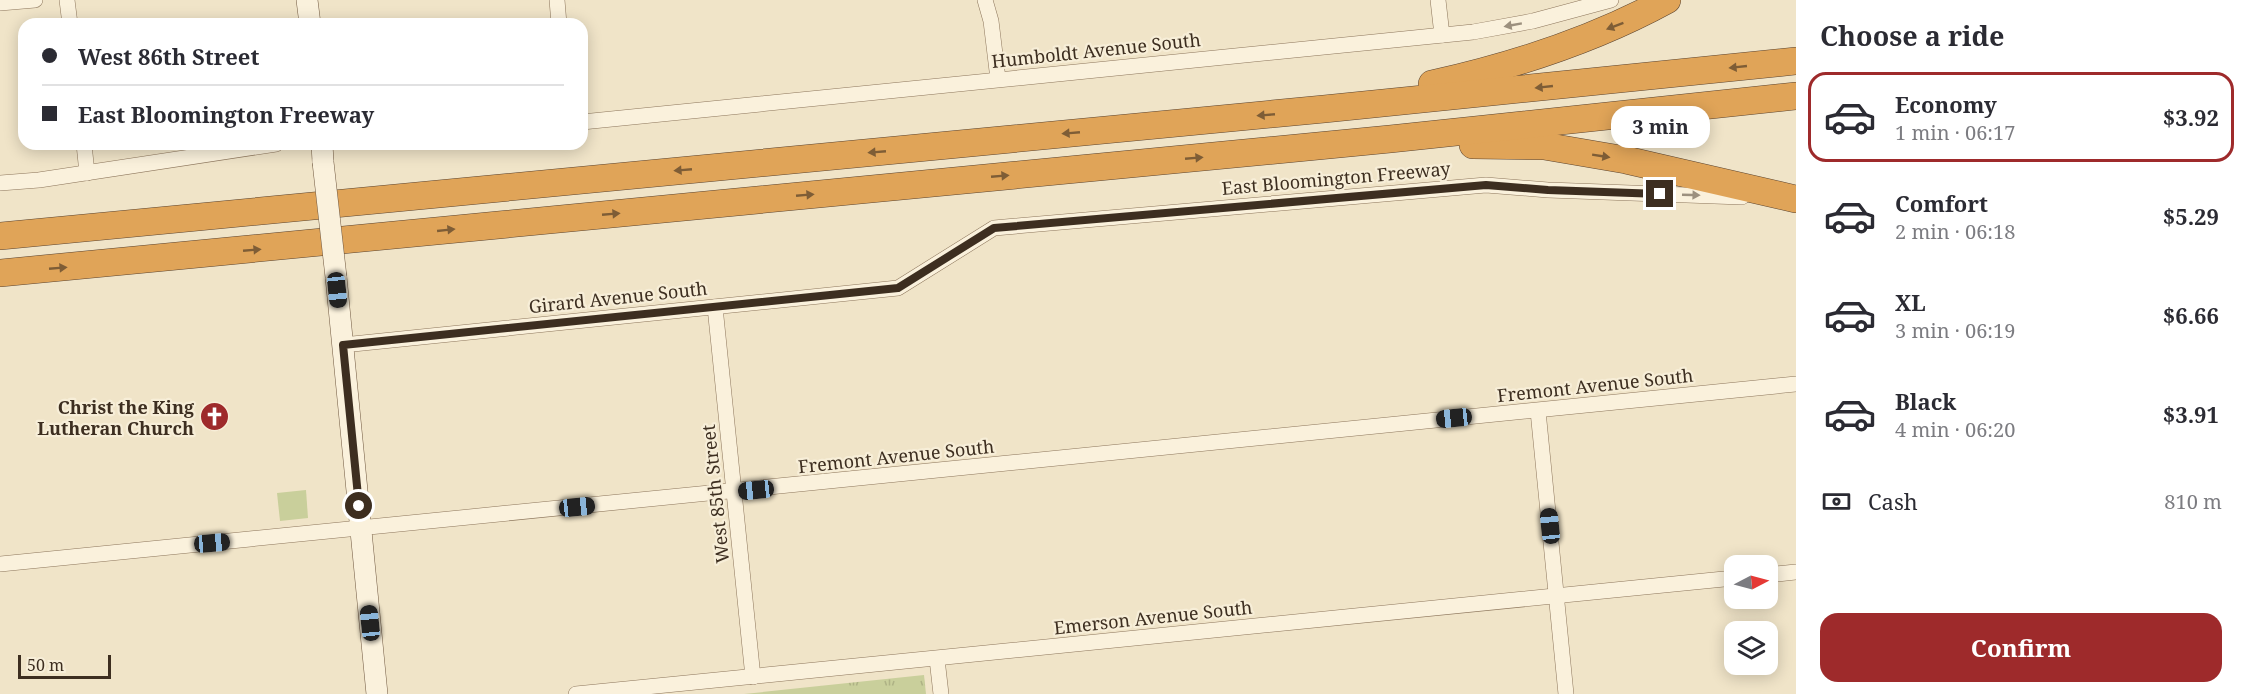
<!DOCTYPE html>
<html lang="en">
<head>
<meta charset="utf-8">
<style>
  body { margin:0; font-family:"Noto Serif",serif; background:#f7f7f7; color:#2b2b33; height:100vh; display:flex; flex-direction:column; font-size:22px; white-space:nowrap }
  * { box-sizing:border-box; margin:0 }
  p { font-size:20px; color:#7c7c81 }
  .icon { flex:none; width:33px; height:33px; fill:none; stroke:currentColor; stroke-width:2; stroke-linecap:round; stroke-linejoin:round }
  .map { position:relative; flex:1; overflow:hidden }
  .details { display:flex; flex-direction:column; background:#fff; width:450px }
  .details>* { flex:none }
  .hud { position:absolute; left:18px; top:18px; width:570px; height:132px; border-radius:18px; box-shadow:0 3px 15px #0003; display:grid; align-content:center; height:132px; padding:0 24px; background:#fff }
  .needle { width:39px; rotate:84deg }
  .controls { position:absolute; left:1724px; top:555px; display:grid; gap:12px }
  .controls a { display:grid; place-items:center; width:54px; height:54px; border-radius:12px; background:#fff; box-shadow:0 3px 15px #0003; font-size:30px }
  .scale { position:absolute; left:18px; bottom:15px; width:93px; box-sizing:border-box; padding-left:6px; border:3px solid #3d2e20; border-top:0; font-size:16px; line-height:21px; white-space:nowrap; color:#3d2e20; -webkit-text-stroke:4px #f7eed8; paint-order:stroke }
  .end { position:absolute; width:27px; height:27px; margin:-14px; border:8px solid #3d2e20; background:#fff; box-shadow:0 0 0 3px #fff }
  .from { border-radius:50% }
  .bubble { position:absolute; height:42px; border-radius:18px; background:#fff; box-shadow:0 3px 15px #0003; font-size:20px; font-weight:700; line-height:42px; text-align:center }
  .car { position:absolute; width:18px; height:36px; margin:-18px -9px; border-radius:8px; box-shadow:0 0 4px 2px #0007; background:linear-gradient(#222 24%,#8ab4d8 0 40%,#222 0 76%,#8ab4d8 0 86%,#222 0) }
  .hud b { display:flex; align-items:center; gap:21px; height:57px; font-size:22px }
  .hud b+b { border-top:2px solid #e1e1e2 }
  .hud i { width:15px; height:15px; background:#2b2b33 }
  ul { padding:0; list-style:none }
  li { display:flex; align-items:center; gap:18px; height:90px; margin:0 12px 9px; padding:0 12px; border:3px solid transparent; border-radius:18px }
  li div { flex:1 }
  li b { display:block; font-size:22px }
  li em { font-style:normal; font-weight:700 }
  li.current { border-color:#9e2a2b }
  li>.icon { width:54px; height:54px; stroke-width:1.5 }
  h2 { padding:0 24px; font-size:27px; line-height:72px }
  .pay { display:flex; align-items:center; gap:15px; height:66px; padding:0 24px; font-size:22px }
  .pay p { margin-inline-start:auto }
  .cta { display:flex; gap:12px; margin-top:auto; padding:12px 24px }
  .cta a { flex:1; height:69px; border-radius:18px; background:#9e2a2b; color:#fff; font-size:24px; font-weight:700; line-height:69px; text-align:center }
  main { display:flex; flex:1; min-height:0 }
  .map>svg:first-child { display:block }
  .grass { fill:url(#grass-tufts) }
  .garden { fill:#c9cf9b }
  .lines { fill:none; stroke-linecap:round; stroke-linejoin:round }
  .street-casing { stroke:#8d765c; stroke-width:16 }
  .secondary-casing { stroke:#6f573f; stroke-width:22 }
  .highway-casing { stroke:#5b4430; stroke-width:28 }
  .street { stroke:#faf1dc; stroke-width:15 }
  .secondary { stroke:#faf1dc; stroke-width:21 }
  .highway { stroke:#e0a458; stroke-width:27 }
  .secondary-bridge-casing { stroke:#6f573f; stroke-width:22; stroke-linecap:butt }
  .secondary-bridge { stroke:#faf1dc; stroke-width:21 }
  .oneway { fill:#9c907e }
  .oneway2 { fill:#7e5d36 }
  .route { stroke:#3d2e20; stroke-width:8 }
  .labels { text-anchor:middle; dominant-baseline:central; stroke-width:4.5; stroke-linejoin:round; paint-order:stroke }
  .street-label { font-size:18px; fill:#3d2e20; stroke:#f7eed8 }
  .poi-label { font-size:18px; font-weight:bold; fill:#3d2e20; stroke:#f7eed8; text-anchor:end }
</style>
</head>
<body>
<main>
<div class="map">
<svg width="1796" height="694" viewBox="0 0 1796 694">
  <defs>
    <pattern id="grass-tufts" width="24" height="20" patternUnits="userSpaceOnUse" patternTransform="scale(1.5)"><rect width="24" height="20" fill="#c9cf9b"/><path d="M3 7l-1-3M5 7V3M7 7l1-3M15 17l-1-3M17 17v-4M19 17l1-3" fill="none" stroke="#aeb285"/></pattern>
  </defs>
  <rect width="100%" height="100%" fill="#f0e4c8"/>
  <!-- grass -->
  <path class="grass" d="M924 675 926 694H744Z"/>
  <!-- garden -->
  <path class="garden" d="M306 490 308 518 280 521 277 493Z"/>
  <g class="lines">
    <defs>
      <g id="street">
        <path d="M67 0 70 24"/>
        <path d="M557 0 559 24"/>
        <path d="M985 0 991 21 998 79"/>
        <path d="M1438 0 1442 35"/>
        <path d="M0 3 35 0"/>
        <path d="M582 122 1473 32 1533 21 1611 0"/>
        <path d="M84 144 87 173"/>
        <path d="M0 183 39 180 276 144"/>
        <path d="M715 307 753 677"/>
        <path d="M343 345 898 288 994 228 1486 185 1548 190 1742 197"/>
        <path d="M1538 411 1566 694"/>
        <path d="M0 564 1796 384"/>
        <path d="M1767 575 1796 572"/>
        <path d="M937 659 941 694"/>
        <path d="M576 694 1734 578"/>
      </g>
      <g id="secondary">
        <path d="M307 0 310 24"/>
        <path d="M322 144 323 162"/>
        <path d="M336 277 377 694"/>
      </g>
      <g id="highway">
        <path d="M1432 84C1513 66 1594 40 1667 0"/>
        <path d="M1473 145 1544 146 1626 160 1796 199"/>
        <path d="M0 236 1324 109 1796 61"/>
        <path d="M0 273 1390 139 1796 96"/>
      </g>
    </defs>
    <!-- street casing -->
    <use href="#street" class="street-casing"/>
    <!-- secondary casing -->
    <use href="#secondary" class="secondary-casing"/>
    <!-- highway casing -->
    <use href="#highway" class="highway-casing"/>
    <!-- street -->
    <use href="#street" class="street"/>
    <!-- secondary -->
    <use href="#secondary" class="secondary"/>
    <!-- highway -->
    <use href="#highway" class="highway"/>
    <defs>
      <path id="secondary-bridge" d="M323 162 336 277"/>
    </defs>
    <!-- secondary-bridge casing -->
    <use href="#secondary-bridge" class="secondary-bridge-casing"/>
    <!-- secondary-bridge -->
    <use href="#secondary-bridge" class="secondary-bridge"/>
  </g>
  <!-- one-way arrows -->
  <defs><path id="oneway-solid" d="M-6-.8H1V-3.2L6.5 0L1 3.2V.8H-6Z" transform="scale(1.5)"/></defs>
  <g class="oneway">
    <use href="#oneway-solid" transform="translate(1513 25) rotate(170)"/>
    <use href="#oneway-solid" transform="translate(1691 195) rotate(2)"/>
  </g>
  <g class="oneway2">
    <use href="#oneway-solid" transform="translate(1615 26) rotate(159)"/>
    <use href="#oneway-solid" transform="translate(1738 67) rotate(174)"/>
    <use href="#oneway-solid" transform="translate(1544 87) rotate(174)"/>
    <use href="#oneway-solid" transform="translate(1266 115) rotate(175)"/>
    <use href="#oneway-solid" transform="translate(1071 133) rotate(175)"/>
    <use href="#oneway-solid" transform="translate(877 152) rotate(175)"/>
    <use href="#oneway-solid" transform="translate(1601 156) rotate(9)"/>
    <use href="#oneway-solid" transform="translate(1194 158) rotate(-5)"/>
    <use href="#oneway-solid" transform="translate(683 170) rotate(175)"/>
    <use href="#oneway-solid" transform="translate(1000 176) rotate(-5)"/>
    <use href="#oneway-solid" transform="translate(805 195) rotate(-5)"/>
    <use href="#oneway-solid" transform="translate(611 214) rotate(-5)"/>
    <use href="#oneway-solid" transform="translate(446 230) rotate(-6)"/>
    <use href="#oneway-solid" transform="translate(252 250) rotate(-5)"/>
    <use href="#oneway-solid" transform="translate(58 268) rotate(-5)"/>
  </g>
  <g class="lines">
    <!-- route -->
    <path class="route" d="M359 506 343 345 898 288 994 228 1486 185 1548 190 1660 194"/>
  </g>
  <!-- icons -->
  <defs>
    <symbol id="church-disc" viewBox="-11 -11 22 22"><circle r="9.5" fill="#9e2a2b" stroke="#f7eed8"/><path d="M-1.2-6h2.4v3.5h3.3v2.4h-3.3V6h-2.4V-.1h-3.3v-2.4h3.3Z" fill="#fff"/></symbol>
  </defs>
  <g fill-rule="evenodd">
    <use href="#church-disc" x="198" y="400" width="33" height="33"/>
  </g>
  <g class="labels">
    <!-- street labels -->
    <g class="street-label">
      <text transform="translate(1096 50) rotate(-6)">Humboldt Avenue South</text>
      <text transform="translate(1336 178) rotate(-5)">East Bloomington Freeway</text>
      <text transform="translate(618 297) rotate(-6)">Girard Avenue South</text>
      <text transform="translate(1595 385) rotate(-6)">Fremont Avenue South</text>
      <text transform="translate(896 456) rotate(-6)">Fremont Avenue South</text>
      <text transform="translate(715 494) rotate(-96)">West 85th Street</text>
      <text transform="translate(1153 617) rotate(-6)">Emerson Avenue South</text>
    </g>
    <!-- poi labels -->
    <g class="poi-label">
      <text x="194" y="407">Christ the King<tspan x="194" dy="21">Lutheran Church</tspan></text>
    </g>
  </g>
</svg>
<div class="controls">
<a><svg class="needle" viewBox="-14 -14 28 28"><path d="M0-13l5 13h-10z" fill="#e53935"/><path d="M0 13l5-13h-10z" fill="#7c7c81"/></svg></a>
<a><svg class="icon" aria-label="layers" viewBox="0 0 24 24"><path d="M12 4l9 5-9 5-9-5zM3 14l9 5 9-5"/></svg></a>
</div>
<div class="scale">50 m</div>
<i class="end from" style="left:359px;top:506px"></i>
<i class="end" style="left:1660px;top:194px"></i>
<div class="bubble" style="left:1611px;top:106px;width:99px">3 min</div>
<i class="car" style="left:337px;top:290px;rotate:174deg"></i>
<i class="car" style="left:1454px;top:418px;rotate:264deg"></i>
<i class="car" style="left:756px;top:490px;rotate:264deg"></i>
<i class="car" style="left:577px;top:507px;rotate:84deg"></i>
<i class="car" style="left:1550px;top:526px;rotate:354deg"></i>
<i class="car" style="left:212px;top:543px;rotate:85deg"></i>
<i class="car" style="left:370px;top:623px;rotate:354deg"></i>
<div class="hud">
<b><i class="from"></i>West 86th Street</b>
<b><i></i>East Bloomington Freeway</b>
</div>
</div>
<section class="details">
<h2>Choose a ride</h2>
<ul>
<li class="current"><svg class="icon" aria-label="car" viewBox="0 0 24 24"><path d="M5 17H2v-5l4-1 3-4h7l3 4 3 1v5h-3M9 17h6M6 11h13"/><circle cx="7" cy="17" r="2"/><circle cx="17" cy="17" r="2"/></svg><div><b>Economy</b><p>1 min · 06:17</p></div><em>$3.92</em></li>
<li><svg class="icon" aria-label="car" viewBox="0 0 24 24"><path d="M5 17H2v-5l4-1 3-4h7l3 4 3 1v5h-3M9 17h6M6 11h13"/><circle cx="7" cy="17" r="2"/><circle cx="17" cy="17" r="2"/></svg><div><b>Comfort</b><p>2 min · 06:18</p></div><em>$5.29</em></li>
<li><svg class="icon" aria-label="car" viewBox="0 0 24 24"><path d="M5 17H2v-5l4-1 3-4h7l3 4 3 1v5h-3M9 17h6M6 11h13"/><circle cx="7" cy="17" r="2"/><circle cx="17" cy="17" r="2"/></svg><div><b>XL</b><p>3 min · 06:19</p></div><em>$6.66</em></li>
<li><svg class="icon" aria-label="car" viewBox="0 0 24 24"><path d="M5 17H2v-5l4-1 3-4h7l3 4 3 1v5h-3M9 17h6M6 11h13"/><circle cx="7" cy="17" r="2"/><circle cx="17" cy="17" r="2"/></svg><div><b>Black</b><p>4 min · 06:20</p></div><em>$3.91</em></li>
</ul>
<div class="pay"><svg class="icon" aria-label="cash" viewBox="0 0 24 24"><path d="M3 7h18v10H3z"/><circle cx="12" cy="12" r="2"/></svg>Cash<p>810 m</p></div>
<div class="cta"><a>Confirm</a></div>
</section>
</main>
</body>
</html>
